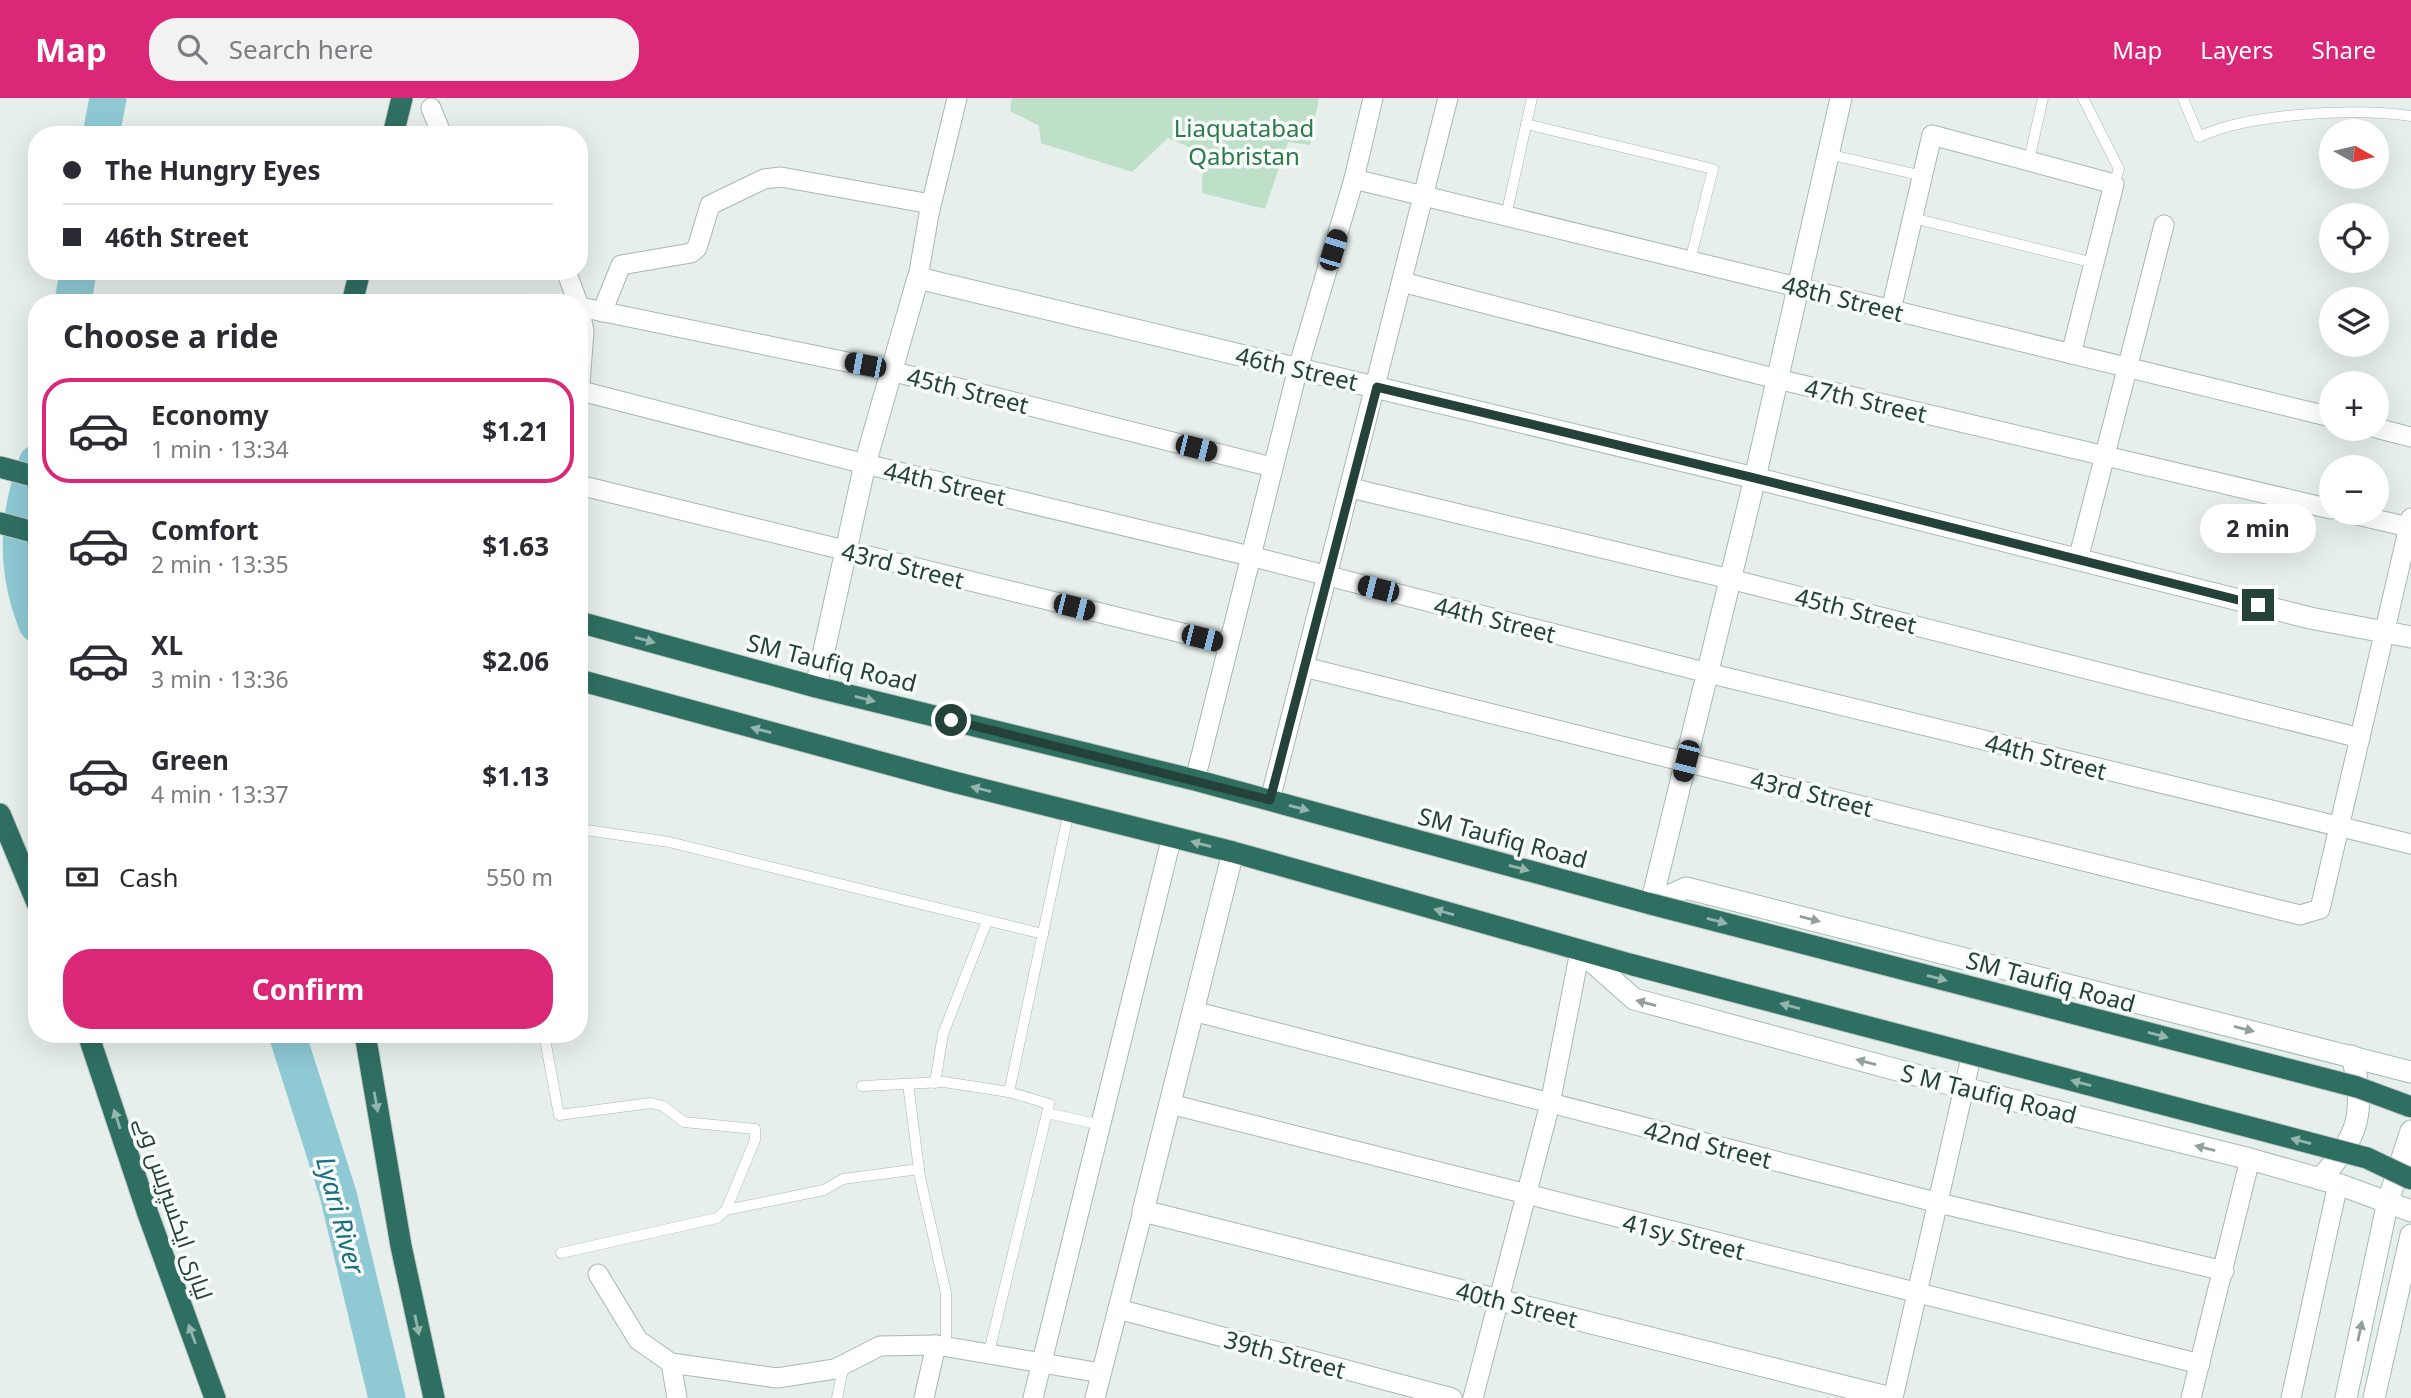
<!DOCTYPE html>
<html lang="en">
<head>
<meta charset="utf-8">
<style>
  body { margin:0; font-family:"Noto Sans",Cairo,sans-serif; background:#f2f2f3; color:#2b2b33; height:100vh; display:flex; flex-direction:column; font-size:26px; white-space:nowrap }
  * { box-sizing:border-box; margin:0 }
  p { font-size:23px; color:#7c7c81 }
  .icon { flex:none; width:38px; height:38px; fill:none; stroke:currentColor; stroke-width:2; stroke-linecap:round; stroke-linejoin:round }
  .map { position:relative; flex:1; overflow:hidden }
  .sheet { position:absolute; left:28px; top:196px; width:560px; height:749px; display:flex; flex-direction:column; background:#fff; border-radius:28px; box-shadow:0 7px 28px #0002 }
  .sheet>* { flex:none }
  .hud { position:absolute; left:28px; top:28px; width:560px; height:154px; border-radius:28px; box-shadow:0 7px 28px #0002; display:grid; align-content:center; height:154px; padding:0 35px; background:#fff }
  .needle { width:46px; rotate:98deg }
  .fabs { position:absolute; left:2319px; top:21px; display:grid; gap:14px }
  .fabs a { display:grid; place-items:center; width:70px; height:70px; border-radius:50%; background:#fff; box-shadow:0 7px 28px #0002; font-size:35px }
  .end { position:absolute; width:32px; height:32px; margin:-16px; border:9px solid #24423a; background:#fff; box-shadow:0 0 0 4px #fff }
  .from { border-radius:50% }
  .bubble { position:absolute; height:49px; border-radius:24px; background:#fff; box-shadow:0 7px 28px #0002; font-size:23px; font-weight:700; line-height:49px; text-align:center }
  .car { position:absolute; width:21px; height:42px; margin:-21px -10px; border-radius:9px; box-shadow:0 0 5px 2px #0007; background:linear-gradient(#222 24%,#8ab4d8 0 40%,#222 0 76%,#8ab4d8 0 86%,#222 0) }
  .hud b { display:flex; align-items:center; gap:24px; height:66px; font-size:26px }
  .hud b+b { border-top:2px solid #e1e1e2 }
  .hud i { width:18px; height:18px; background:#2b2b33 }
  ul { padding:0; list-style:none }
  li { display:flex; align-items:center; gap:21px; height:105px; margin:0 14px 10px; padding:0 21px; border:4px solid transparent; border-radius:28px }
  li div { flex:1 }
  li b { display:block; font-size:26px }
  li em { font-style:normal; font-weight:700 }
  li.selected { border-color:#db2777 }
  li>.icon { width:63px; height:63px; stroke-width:1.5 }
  h2 { padding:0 35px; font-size:32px; line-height:84px }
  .pay { display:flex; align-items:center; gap:18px; height:77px; padding:0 35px; font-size:26px }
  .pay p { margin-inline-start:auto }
  .button { display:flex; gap:14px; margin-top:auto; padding:14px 35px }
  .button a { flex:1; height:80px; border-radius:28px; background:#db2777; color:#fff; font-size:28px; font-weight:700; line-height:80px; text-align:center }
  header { display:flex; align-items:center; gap:42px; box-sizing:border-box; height:98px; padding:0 35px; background:#db2777; color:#fff }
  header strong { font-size:33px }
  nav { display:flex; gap:38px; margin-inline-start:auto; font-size:24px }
  .search { width:490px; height:63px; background:#f2f2f3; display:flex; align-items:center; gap:18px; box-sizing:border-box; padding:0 24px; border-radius:28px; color:#7c7c81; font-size:26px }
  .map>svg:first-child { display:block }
  .green { fill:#bfe0c8 }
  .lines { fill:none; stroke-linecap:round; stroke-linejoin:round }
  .river { stroke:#8ec9d4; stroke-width:37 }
  .lane-casing { stroke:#a8b8b2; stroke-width:11 }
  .street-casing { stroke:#a8b8b2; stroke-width:21 }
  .secondary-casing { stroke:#a4bbb3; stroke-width:23 }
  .highway-casing { stroke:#c2cac8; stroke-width:23 }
  .lane { stroke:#fff; stroke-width:10 }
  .street { stroke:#fff; stroke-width:19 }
  .secondary { stroke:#fff; stroke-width:21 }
  .highway { stroke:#2f6f62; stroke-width:21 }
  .highway-bridge-casing { stroke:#c2cac8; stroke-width:23; stroke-linecap:butt }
  .highway-bridge { stroke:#2f6f62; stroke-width:21 }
  .oneway { fill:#93b5ae }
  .oneway2 { fill:#92a09c }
  .route { stroke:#24423a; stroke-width:9 }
  .labels { text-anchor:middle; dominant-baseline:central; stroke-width:7; stroke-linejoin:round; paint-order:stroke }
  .park-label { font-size:24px; fill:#2d7a4b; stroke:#f7fbf9 }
  .street-label { font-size:24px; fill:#24423a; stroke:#f7fbf9 }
  .water-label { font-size:26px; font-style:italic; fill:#1c6f80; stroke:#f7fbf9 }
</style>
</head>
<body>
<header>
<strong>Map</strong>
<div class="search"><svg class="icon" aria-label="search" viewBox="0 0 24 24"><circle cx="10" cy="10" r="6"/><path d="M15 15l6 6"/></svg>Search here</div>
<nav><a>Map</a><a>Layers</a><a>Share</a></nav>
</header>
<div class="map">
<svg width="2411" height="1300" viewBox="0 0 2411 1300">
  <rect width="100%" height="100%" fill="#e6efeb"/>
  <!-- green -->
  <path class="green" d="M1012 0H1319L1310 47 1288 44 1265 111 1202 95 1203 55 1168 40 1132 74 1041 45 1039 28 1010 13Z"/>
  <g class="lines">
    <!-- river -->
    <g class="river">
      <path d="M101 37 108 0"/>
      <path d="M73 205 78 173"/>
      <path d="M37 365C17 420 15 471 37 526"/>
      <path d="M287 936 338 1096 387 1300"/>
    </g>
    <defs>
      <g id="lane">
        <path d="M2083 0 2119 71 2114 86"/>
        <path d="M2183 0 2199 39C2248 15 2357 10 2411 18"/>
        <path d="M1526 26 1713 71 1690 163"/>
        <path d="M1828 56 1923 78"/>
        <path d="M2029 62 2043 0"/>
        <path d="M1506 118 1532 0"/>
        <path d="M1913 120 2094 165"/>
        <path d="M579 731 669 744 1043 836"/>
        <path d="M544 936 559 1017 651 1005 663 1008 684 1024 755 1031V1042L726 1112"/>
        <path d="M935 985 943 936 987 823"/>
        <path d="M908 986 920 1079 946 1195V1248"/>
        <path d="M862 988 944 984 1009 994 1049 1006 1047 1015"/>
        <path d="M1009 994 1069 713"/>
        <path d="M561 1155 717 1120 726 1112 824 1092 843 1081 919 1071"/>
        <path d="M989 1254 1047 1015 1101 1027"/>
        <path d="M837 1300 844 1266"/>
      </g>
      <g id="street">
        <path d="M431 10 442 37"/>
        <path d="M1354 81 2331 319"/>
        <path d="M566 173 578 205"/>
        <path d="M918 180 929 116 957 0"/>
        <path d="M1402 184 1777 281 2331 411"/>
        <path d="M579 208 584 233 579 299"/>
        <path d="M580 209 891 273 1272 369"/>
        <path d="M1891 212 1932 37 2114 86 2071 256"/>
        <path d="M602 214 621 167 691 155 697 150 710 107 764 81 781 79 931 106"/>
        <path d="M581 293 865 366 1250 458 1708 575 2411 746"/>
        <path d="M2376 330 2411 339"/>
        <path d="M579 387 1227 546"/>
        <path d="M1351 390 1730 481 2360 640"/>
        <path d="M2348 415 2409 429"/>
        <path d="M2078 462 2164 127"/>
        <path d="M1304 569 2300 817 2320 811 2411 420"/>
        <path d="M1195 682 1298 270 1354 81 1373 0"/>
        <path d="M1270 702 1448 0"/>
        <path d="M1193 913 1939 1105 2224 1173"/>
        <path d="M1170 1006 2200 1266"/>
        <path d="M598 1176 638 1242 671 1265 677 1300"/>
        <path d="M1118 1211 1452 1300"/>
        <path d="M671 1265 777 1280 835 1271 880 1248 936 1247 1101 1275"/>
        <path d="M924 1300 936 1247"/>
        <path d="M1033 1300 1172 738"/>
        <path d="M1095 1300 1143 1113"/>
        <path d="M1473 1300 1550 1006 1580 853"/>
        <path d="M1893 1300 1972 955"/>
        <path d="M2191 1300 2250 1061"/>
        <path d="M2291 1300 2338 1086"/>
      </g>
      <g id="secondary">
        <path d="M816 589 865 366 918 180 1755 380 2310 520 2411 539"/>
        <path d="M1233 754 1143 1113 1891 1300"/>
        <path d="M1651 806 1755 380 1841 0"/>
        <path d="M1651 806 1686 790 2411 974"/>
        <path d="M1580 853 1634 901 1964 990 2250 1061 2338 1086 2411 1113"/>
        <path d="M2320 1081C2359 1039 2366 1014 2352 958"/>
        <path d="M2346 1300 2388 1103 2411 1033"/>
        <path d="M2374 1300 2411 1137"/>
      </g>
      <g id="highway">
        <path d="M393 37 402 0"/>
        <path d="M352 205 360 173"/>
        <path d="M0 369 37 379"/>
        <path d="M0 425 37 435"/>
        <path d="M579 524 816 589 1195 682 1651 806"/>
        <path d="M579 582 950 683 1233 754 1633 867"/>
        <path d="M0 716 37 805"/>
        <path d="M88 936 148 1116 215 1300"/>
        <path d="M365 936 401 1148 434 1300"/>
      </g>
    </defs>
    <!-- lane casing -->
    <use href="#lane" class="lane-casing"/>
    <!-- street casing -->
    <use href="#street" class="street-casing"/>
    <!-- secondary casing -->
    <use href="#secondary" class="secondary-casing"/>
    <!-- highway casing -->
    <use href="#highway" class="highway-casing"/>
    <!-- lane -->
    <use href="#lane" class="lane"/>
    <!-- street -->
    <use href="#street" class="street"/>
    <!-- secondary -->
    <use href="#secondary" class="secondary"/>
    <!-- highway -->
    <use href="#highway" class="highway"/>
    <defs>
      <g id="highway-bridge">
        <path d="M1651 806 2357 989 2411 1009"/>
        <path d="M1633 867 2367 1060 2411 1081"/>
      </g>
    </defs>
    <!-- highway-bridge casing -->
    <use href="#highway-bridge" class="highway-bridge-casing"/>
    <!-- highway-bridge -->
    <use href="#highway-bridge" class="highway-bridge"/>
  </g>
  <!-- one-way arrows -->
  <defs><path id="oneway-solid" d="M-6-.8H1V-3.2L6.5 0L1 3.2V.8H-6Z" transform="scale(1.75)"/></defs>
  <g class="oneway">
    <use href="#oneway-solid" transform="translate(645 542) rotate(15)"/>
    <use href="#oneway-solid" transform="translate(865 601) rotate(14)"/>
    <use href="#oneway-solid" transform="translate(761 632) rotate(-165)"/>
    <use href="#oneway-solid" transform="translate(981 691) rotate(-166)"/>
    <use href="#oneway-solid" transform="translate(1299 710) rotate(15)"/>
    <use href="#oneway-solid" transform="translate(1201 746) rotate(-165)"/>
    <use href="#oneway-solid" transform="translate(1519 770) rotate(15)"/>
    <use href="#oneway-solid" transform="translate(1444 814) rotate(-164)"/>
    <use href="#oneway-solid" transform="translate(1717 823) rotate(15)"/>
    <use href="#oneway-solid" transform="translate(1937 880) rotate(15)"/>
    <use href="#oneway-solid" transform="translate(1790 908) rotate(-165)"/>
    <use href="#oneway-solid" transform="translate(2158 937) rotate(15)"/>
    <use href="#oneway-solid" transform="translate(2081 985) rotate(-165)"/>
    <use href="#oneway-solid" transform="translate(376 1004) rotate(80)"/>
    <use href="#oneway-solid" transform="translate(117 1021) rotate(-108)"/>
    <use href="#oneway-solid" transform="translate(2301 1043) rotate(-165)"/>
    <use href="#oneway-solid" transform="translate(417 1227) rotate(78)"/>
    <use href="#oneway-solid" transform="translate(192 1236) rotate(-110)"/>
  </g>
  <g class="oneway2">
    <use href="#oneway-solid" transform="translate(1810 821) rotate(14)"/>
    <use href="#oneway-solid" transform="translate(1646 905) rotate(-165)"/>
    <use href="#oneway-solid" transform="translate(2244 931) rotate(14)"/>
    <use href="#oneway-solid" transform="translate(1866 964) rotate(-165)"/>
    <use href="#oneway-solid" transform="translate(2205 1050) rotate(-166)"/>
    <use href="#oneway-solid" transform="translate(2360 1233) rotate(-78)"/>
  </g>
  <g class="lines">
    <!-- route -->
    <path class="route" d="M951 622 1270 702 1377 289 1755 380 2258 507"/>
  </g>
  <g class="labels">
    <!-- park labels -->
    <g class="park-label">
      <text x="1244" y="29">Liaquatabad<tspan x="1244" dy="28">Qabristan</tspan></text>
    </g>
    <!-- street labels -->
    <g class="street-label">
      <text transform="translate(1843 200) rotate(14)">48th Street</text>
      <text transform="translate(1297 270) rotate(13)">46th Street</text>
      <text transform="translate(968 292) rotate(14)">45th Street</text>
      <text transform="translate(1866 302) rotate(13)">47th Street</text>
      <text transform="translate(945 385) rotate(13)">44th Street</text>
      <text transform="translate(903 467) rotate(14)">43rd Street</text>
      <text transform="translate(1856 512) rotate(14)">45th Street</text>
      <text transform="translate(1495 521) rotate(14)">44th Street</text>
      <text transform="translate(832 564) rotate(14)">SM Taufiq Road</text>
      <text transform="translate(2046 658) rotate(14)">44th Street</text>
      <text transform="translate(1812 695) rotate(14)">43rd Street</text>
      <text transform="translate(1503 739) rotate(15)">SM Taufiq Road</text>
      <text transform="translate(2051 883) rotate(15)">SM Taufiq Road</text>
      <text transform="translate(1989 995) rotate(14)">S M Taufiq Road</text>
      <text transform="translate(1708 1046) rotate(14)">42nd Street</text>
      <text transform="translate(175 1110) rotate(71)">لیاری ایکسپریس وے</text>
      <text transform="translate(1684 1138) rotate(14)">41sy Street</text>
      <text transform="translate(1517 1206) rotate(14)">40th Street</text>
      <text transform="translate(1285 1256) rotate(15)">39th Street</text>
    </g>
    <!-- water labels -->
    <g class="water-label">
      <text transform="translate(341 1117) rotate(75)">Lyari River</text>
    </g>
  </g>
</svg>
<div class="fabs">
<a><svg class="needle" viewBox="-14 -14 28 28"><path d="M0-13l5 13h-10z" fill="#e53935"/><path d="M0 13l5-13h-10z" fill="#7c7c81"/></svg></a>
<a><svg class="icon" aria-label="locate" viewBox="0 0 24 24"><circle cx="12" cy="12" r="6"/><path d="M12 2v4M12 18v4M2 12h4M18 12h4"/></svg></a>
<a><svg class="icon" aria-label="layers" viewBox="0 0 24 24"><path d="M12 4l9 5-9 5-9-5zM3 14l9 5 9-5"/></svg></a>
<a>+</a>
<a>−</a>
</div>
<i class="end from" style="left:951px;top:622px"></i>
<i class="end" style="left:2258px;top:507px"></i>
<div class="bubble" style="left:2200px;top:406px;width:116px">2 min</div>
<i class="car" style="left:1333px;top:152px;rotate:17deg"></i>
<i class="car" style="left:865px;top:267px;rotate:281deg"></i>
<i class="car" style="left:1196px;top:350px;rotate:104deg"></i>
<i class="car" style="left:1378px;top:491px;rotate:284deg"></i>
<i class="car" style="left:1074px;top:509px;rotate:104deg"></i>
<i class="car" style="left:1202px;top:540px;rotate:104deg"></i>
<i class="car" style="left:1686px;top:663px;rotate:194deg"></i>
<div class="hud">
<b><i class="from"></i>The Hungry Eyes</b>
<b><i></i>46th Street</b>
</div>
<section class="sheet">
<h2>Choose a ride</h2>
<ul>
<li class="selected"><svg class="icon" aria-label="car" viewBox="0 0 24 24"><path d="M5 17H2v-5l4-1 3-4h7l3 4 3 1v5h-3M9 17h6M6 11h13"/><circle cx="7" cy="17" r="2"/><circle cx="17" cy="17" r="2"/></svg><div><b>Economy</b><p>1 min · 13:34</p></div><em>$1.21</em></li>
<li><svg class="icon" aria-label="car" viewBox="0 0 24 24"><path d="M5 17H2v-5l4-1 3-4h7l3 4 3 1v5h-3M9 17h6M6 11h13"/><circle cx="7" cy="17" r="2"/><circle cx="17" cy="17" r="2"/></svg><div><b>Comfort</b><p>2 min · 13:35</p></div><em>$1.63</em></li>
<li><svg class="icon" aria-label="car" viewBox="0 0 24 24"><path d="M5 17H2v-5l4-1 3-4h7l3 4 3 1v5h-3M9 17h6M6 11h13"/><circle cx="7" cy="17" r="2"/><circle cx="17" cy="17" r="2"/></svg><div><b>XL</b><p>3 min · 13:36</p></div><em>$2.06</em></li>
<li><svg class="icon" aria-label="car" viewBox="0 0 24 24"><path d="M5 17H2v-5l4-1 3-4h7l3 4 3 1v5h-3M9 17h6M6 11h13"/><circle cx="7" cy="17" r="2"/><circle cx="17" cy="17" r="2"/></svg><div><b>Green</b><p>4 min · 13:37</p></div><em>$1.13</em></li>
</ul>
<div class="pay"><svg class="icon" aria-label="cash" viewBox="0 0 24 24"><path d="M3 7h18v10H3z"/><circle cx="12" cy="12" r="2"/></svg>Cash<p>550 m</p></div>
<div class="button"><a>Confirm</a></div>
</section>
</div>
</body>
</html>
